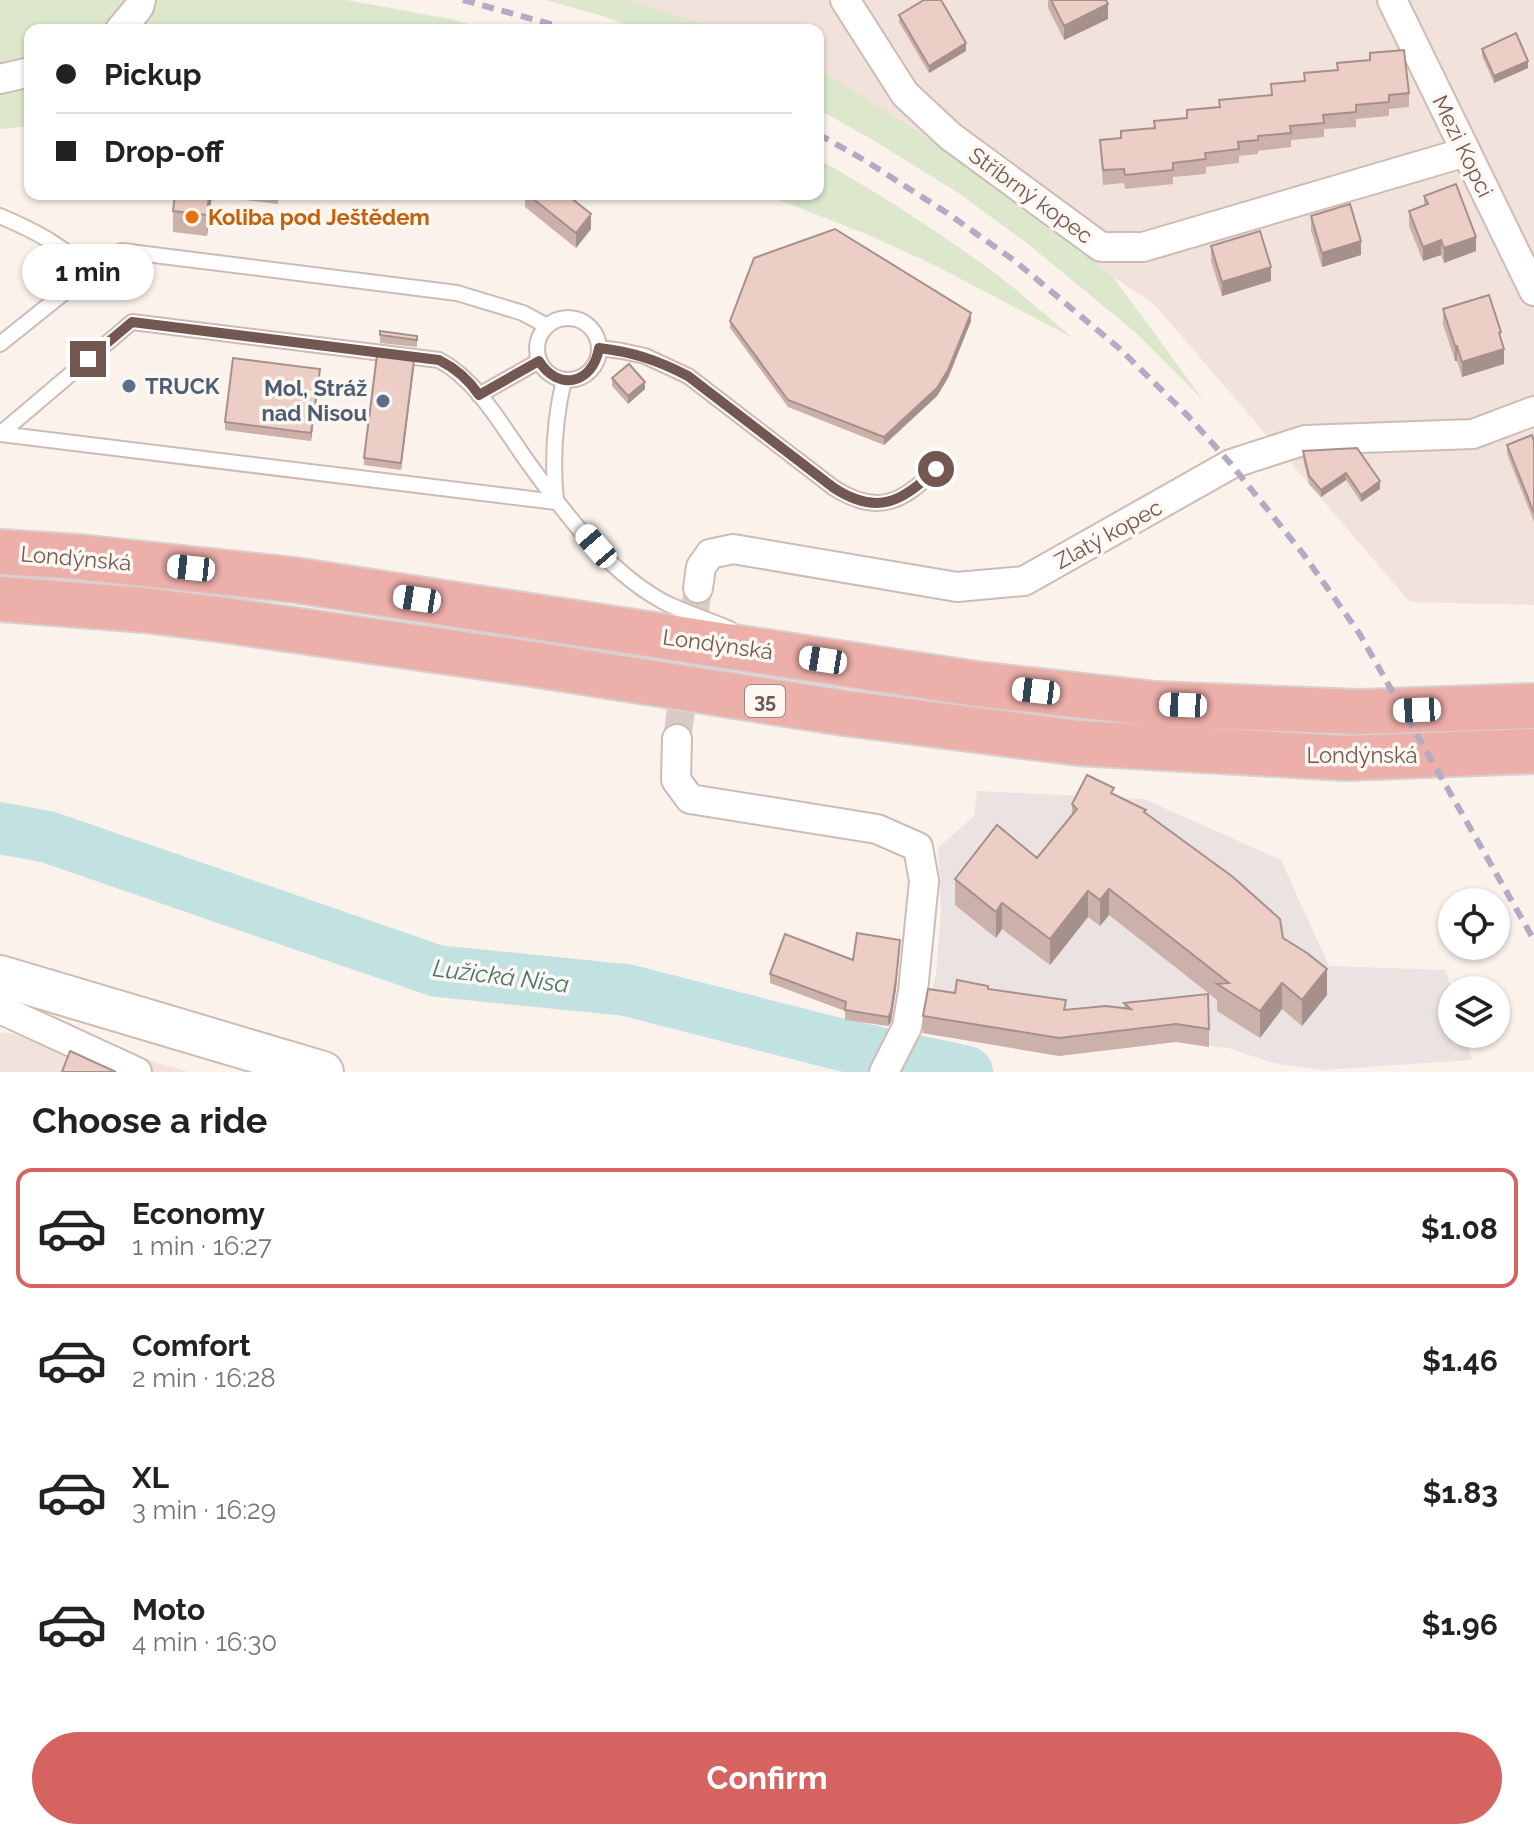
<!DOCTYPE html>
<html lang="en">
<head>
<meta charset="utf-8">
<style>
  body { margin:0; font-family:Raleway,sans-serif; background:#f6f6f6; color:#222; height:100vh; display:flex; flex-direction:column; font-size:30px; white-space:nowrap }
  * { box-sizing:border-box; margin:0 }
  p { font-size:26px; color:#767676 }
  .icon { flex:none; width:44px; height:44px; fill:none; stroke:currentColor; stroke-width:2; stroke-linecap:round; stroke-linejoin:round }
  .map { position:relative; height:1072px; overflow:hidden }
  .drawer { display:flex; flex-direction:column; background:#fff; flex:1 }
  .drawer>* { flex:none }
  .top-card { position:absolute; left:24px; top:24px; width:800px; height:176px; border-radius:16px; box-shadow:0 2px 6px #0004; display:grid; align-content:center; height:176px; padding:0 32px; background:#fff }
  .tools { position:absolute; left:1438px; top:888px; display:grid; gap:16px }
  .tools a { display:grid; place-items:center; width:72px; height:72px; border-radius:50%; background:#fff; box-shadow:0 2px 6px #0004; font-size:40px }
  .end { position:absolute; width:36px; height:36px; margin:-18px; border:10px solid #735751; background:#fff; box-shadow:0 0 0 4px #fff }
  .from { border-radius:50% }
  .bubble { position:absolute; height:56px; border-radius:28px; background:#fff; box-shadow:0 2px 6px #0004; font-size:26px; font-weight:700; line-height:56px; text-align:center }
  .car { position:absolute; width:24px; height:48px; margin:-24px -12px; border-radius:10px; box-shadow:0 0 6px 2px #0007; background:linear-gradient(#fff 24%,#345 0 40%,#fff 0 76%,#345 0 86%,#fff 0) }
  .top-card b { display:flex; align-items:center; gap:28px; height:76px; font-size:30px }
  .top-card b+b { border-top:2px solid #e0e0e0 }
  .top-card i { width:20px; height:20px; background:#222 }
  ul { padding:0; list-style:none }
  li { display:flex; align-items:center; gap:24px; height:120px; margin:0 16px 12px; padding:0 16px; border:4px solid transparent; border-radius:16px }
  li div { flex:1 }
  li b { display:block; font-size:30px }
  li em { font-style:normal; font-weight:700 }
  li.current { border-color:#d56460 }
  li>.icon { width:72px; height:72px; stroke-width:1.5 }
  h2 { padding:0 32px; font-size:36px; line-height:96px }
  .button { display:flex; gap:16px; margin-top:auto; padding:16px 32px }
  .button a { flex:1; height:92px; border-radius:48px; background:#d56460; color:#fff; font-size:32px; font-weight:700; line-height:92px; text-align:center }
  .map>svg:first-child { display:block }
  .residential { fill:#f1e3db }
  .industrial { fill:#ebe3e1 }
  .green { fill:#dce7cb }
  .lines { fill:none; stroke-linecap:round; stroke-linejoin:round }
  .river { stroke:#c2e2e1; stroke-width:52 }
  .street-tunnel { stroke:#d9cbc5; stroke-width:28; stroke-dasharray:28 14; stroke-linecap:butt }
  .lane-casing { stroke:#cebbb5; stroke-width:18 }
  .street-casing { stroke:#cebbb5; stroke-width:32 }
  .secondary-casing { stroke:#d0bab3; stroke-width:44 }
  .highway-casing { stroke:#d8d0ce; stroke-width:48 }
  .lane { stroke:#fff; stroke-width:14 }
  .street { stroke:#fff; stroke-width:28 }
  .secondary { stroke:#fff; stroke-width:40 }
  .highway { stroke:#edafaa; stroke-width:44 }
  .rail { stroke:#b3aac4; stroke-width:6; stroke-dasharray:12 8; stroke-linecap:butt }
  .wall { fill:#ccb1aa }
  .shaded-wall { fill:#a6908b }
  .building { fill:#edcec6; stroke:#a6908b; stroke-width:2 }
  .route { stroke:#735751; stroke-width:10 }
  .food-dot { fill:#e8710a; stroke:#fdf7f2; stroke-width:3 }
  .service-dot { fill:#5c6f8a; stroke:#fdf7f2; stroke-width:3 }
  .labels { text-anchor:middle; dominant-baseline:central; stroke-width:7; stroke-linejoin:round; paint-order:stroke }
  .shield { fill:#fdf7f2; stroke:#9c8781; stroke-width:2 }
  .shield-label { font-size:20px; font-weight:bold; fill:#735751 }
  .street-label { font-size:22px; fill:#735751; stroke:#fdf7f2 }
  .food-label { font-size:22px; font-weight:bold; fill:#c56008; stroke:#fdf7f2; text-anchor:start }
  .service-label { font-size:22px; font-weight:bold; fill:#4e5e75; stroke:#fdf7f2; text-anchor:start }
  .water-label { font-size:24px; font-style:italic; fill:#467675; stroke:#fdf7f2 }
</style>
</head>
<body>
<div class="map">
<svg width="1534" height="1072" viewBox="0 0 1534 1072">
  <rect width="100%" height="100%" fill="#fbf2ec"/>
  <!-- residential -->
  <g class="residential">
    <path d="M583 0H1534V605L1410 602 1153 303 844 101 818 91V30H659Z"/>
    <path d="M0 1032 113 1049 189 1072H0Z"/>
  </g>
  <!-- industrial -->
  <path class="industrial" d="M977 791 1144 799 1281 860 1329 966 1446 970 1452 990V1034H1465L1472 1060 1322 1070 1273 1063 1228 1048 1176 1042 1059 1056 920 1033 936 975 941 911 938 848 974 816Z"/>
  <!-- green -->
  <g class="green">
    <path d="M0 0H346L451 19 490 30H30V126L0 129Z"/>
    <path d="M545 0H627L725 30H640L600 15Z"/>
    <path d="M818 68 988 177 1113 277 1204 401 1135 332 1028 244 960 194 878 143 818 109Z"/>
    <path d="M818 159C881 195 943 234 1001 278 1026 297 1049 318 1073 338L936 266 871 236 764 194H818Z"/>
  </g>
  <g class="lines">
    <!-- river -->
    <path class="river" d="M0 828 48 837 437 971 626 990 842 1045 967 1072"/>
    <!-- street-tunnel -->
    <path class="street-tunnel" d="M677 739 698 588"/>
    <defs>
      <g id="lane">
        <path d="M0 216C37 232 60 244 90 272"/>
        <circle cx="568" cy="349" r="31"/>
        <path d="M0 344 110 256 122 251 457 293 523 313 547 326"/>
        <path d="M599 348 622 351 645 356 688 376 834 488C878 516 903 502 936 469"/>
        <path d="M479 395 539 361"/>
        <path d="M0 434 132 322 439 360C477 380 502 426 527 461 563 511 606 570 662 601 683 612 707 619 730 629"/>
        <path d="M0 434 556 502C552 460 554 421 564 380"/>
      </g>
      <g id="street">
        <path d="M845 0 905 94 950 136 1101 247H1143L1466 152"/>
        <path d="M1392 0 1534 291"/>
        <path d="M120 30 139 7 141 0"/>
        <path d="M0 79 30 72"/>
        <path d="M698 588 701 567 710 554 733 549 957 587 1024 581 1231 464 1305 440 1473 434 1534 411"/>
        <path d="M677 739 676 780 690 799 877 829 918 847 924 881 913 991 907 1027 884 1072"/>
        <path d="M0 1009 137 1072"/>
      </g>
      <path id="secondary" d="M0 976 323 1072"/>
      <g id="highway">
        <path d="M0 552 79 557 294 580 976 684 1156 704 1359 712 1534 706"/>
        <path d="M0 599 145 610 225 620 532 664 844 713 1079 743 1346 758 1534 751"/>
      </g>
    </defs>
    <!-- lane casing -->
    <use href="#lane" class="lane-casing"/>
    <!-- street casing -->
    <use href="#street" class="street-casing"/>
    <!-- secondary casing -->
    <use href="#secondary" class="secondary-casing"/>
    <!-- highway casing -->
    <use href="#highway" class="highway-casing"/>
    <!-- lane -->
    <use href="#lane" class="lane"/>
    <!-- street -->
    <use href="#street" class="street"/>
    <!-- secondary -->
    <use href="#secondary" class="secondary"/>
    <!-- highway -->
    <use href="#highway" class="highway"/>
    <!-- rail -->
    <g class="rail">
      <path d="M463 0 572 30"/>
      <path d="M818 134 866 161 947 213 1015 261 1120 349 1188 416 1231 464 1304 555 1359 633 1534 940"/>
    </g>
  </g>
  <!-- wall -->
  <g class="wall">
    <path d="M1048 0H1106L1108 19 1064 40 1048 8Z"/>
    <path d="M899 15 966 51 929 73 899 22Z"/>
    <path d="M1482 49 1528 68 1494 83 1482 56Z"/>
    <path d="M1337 63 1409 93V107L1389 109V116L1356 119V127L1324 129V137L1291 140V147L1258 151V154L1239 156V163L1206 167V174L1173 177V184L1125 189 1124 183 1103 185 1100 140 1121 138 1154 128V121L1187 118 1219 107 1271 95V84L1304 81V73L1337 70Z"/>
    <path d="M175 194H279L278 204 212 196 207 236 173 232V211Z"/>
    <path d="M525 194H566L591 229 576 248 525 207Z"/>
    <path d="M1424 196 1476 251 1444 263 1441 255 1423 261 1409 226V211L1424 205Z"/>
    <path d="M1311 216 1361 255 1322 267 1311 230Z"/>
    <path d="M1211 246 1271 281 1222 296 1211 261Z"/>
    <path d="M1443 309 1501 340 1504 364 1462 377 1457 361H1455L1443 324Z"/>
    <path d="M730 321H971L948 378 937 396 884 445 788 407 730 328Z"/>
    <path d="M380 331 417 336V347L380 343Z"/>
    <path d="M414 367 401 470 364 465V458Z"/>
    <path d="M320 376 311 441 225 430V422Z"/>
    <path d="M612 378 645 389 628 404 612 386Z"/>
    <path d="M1534 441V522L1507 454V445Z"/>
    <path d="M1303 451 1380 489 1361 502 1346 480 1321 497 1309 484 1303 459Z"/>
    <path d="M1114 794 1146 814 1283 938 1327 995 1302 1026 1282 1009 1260 1038 1217 1011V1000L1109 915 1100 926 1088 917 1050 965 1002 929 996 938 955 905V879L1037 858 1072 816V804Z"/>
    <path d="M900 949 896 989 891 1022 888 1026 845 1020V1011L770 983V974L853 960Z"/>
    <path d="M988 989 1066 1010 1124 1008V1003L1209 1029V1047L1176 1042 1059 1056 923 1033V1016L955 993Z"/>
  </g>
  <!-- shaded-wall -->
  <g class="shaded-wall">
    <path d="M1108 4V19L1064 40V26Z"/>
    <path d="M966 43V51L929 73V66Z"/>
    <path d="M1528 61V68L1494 83V76Z"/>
    <path d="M209 194H212L207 236V215Z"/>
    <path d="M591 214V229L576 248V233Z"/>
    <path d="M1476 237V251L1444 263V248Z"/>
    <path d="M1441 240V255L1423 261V247Z"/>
    <path d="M1361 241V255L1322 267V253Z"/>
    <path d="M1271 267V281L1222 296V282Z"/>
    <path d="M971 313V321L948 378 937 396 884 445V437Z"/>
    <rect x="1455" y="346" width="2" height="15"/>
    <path d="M1504 349V364L1462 377V362Z"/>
    <path d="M414 360V367L401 470V463Z"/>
    <path d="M320 369V376L311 441V433Z"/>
    <path d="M645 382V389L628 404V396Z"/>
    <path d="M1346 473V480L1321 497V490Z"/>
    <path d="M1380 481V489L1361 502V495Z"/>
    <path d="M1109 889V915L1100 926V900Z"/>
    <path d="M1088 891V917L1050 965V939Z"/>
    <path d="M1002 903V929L996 938V912Z"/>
    <path d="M900 940 896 989 891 1022 888 1026V1017Z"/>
    <path d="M1327 969V995L1302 1026V1000Z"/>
    <path d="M1282 983V1009L1260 1038V1011Z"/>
  </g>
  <!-- building -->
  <g class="building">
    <path d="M924 0H941L966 43 929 66 899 15Z"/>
    <path d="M1051 0H1106L1108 4 1064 26Z"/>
    <path d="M1516 33 1528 61 1494 76 1482 49Z"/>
    <path d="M1404 50 1409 93 1389 95V102L1356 105V112L1323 115 1324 123 1290 126 1291 133 1258 136V140L1238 142 1239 149 1205 153 1206 159 1173 163V170L1125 175 1124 169 1103 170 1100 140 1121 138V131L1155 128 1154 121 1187 118V110L1220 107 1219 100 1272 95 1271 84 1305 81 1304 73 1338 70 1337 63 1370 60V53Z"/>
    <path d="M1456 184 1476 237 1444 248 1441 240 1423 247 1409 211 1428 204 1424 196Z"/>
    <path d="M175 194H209L207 215 173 211Z"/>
    <path d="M527 194H566L591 214 576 233Z"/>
    <path d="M1350 204 1361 241 1322 253 1311 216Z"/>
    <path d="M835 229 971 313 948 370 937 388 884 437 788 400 730 321 754 258Z"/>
    <path d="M1260 231 1271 267 1222 282 1211 246Z"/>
    <path d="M1489 295 1501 332 1499 333 1504 349 1462 362 1457 346H1455L1443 309Z"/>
    <path d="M380 331 417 336V340L380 335Z"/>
    <path d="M377 355 414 360 401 463 364 458Z"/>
    <path d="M233 358 320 369 311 433 225 422Z"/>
    <path d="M629 364 645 382 628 396 612 378Z"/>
    <path d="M1532 435 1534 441V513L1507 445Z"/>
    <path d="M1357 448 1380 481 1361 495 1346 473 1321 490 1309 476 1303 451Z"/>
    <path d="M1087 775 1114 788 1111 793 1146 810 1144 812 1233 877 1280 919 1283 938 1307 953 1327 969 1302 1000 1282 983 1260 1011 1217 984 1229 983 1109 889 1100 900 1088 891 1050 939 1002 903 996 912 955 879 997 825 1037 858 1077 809 1072 804Z"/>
    <path d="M857 933 900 940 896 979 891 1012 888 1017 845 1010 846 1002 770 974 785 934 853 960Z"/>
    <path d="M957 980 988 986V989L1066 1000 1064 1010 1106 1006 1131 1009 1124 1003 1208 994 1209 1029 1176 1024 1059 1038 923 1016 928 989 955 993Z"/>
    <path d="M70 1051 116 1072H62Z"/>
  </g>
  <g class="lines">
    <!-- route -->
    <path class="route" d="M88 359 132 322 439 360C455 368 469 380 479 395L539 361C558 392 593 384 599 348 633 352 657 360 688 376L834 488C877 516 903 502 936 469"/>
  </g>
  <!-- markers -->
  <circle class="food-dot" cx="192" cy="217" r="8"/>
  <g class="service-dot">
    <circle cx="129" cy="386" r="8"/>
    <circle cx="383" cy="401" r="8"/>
  </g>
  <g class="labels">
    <!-- shield labels -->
    <rect class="shield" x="745" y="685" width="40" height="32" rx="6"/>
    <g class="shield-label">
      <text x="765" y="701">35</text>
    </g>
    <!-- street labels -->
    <g class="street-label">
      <text transform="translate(1463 146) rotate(64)">Mezi Kopci</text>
      <text transform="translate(1031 195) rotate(36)">Stříbrný kopec</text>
      <text transform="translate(1108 534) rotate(-29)">Zlatý kopec</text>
      <text transform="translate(76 558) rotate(5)">Londýnská</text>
      <text transform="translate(718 644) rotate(8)">Londýnská</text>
      <text x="1362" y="755">Londýnská</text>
    </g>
    <!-- food labels -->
    <g class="food-label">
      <text x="208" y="217">Koliba pod Ještědem</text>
    </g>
    <!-- service labels -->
    <g class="service-label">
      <text x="145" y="386">TRUCK</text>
      <text x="367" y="388" text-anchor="end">Mol, Stráž<tspan x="367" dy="25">nad Nisou</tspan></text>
    </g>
    <!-- water labels -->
    <g class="water-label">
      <text transform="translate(501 976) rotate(7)">Lužická Nisa</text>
    </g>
  </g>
</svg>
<div class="tools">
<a><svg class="icon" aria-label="locate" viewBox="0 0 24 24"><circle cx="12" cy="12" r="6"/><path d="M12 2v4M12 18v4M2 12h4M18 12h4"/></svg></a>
<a><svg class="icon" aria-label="layers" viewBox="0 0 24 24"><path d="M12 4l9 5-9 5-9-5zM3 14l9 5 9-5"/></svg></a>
</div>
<i class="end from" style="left:936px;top:469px"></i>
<i class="end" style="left:88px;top:359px"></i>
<div class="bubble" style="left:22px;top:244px;width:132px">1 min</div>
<i class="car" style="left:596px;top:546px;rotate:319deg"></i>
<i class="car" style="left:191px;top:568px;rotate:276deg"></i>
<i class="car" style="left:417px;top:599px;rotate:279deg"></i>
<i class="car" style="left:823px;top:660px;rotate:279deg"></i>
<i class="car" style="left:1036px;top:691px;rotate:277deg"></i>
<i class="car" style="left:1183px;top:705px;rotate:272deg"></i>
<i class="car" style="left:1417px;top:710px;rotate:268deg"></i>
<div class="top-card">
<b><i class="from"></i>Pickup</b>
<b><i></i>Drop-off</b>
</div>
</div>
<section class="drawer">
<h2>Choose a ride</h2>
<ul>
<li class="current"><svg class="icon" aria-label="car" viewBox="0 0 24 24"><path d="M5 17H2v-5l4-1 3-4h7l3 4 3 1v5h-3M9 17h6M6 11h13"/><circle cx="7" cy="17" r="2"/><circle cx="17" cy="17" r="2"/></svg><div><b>Economy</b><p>1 min · 16:27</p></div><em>$1.08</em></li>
<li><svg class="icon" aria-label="car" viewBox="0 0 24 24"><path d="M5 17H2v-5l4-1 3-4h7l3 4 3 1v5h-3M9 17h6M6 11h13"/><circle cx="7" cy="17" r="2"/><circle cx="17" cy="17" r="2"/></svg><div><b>Comfort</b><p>2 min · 16:28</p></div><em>$1.46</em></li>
<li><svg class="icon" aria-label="car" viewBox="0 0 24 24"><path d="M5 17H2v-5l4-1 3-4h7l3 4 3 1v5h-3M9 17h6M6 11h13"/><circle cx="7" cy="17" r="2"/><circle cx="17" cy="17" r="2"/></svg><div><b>XL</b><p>3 min · 16:29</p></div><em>$1.83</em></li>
<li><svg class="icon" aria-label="car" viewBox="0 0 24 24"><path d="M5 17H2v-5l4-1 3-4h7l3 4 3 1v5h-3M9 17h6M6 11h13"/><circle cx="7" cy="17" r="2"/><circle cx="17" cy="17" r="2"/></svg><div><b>Moto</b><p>4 min · 16:30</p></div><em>$1.96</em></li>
</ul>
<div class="button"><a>Confirm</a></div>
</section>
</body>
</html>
